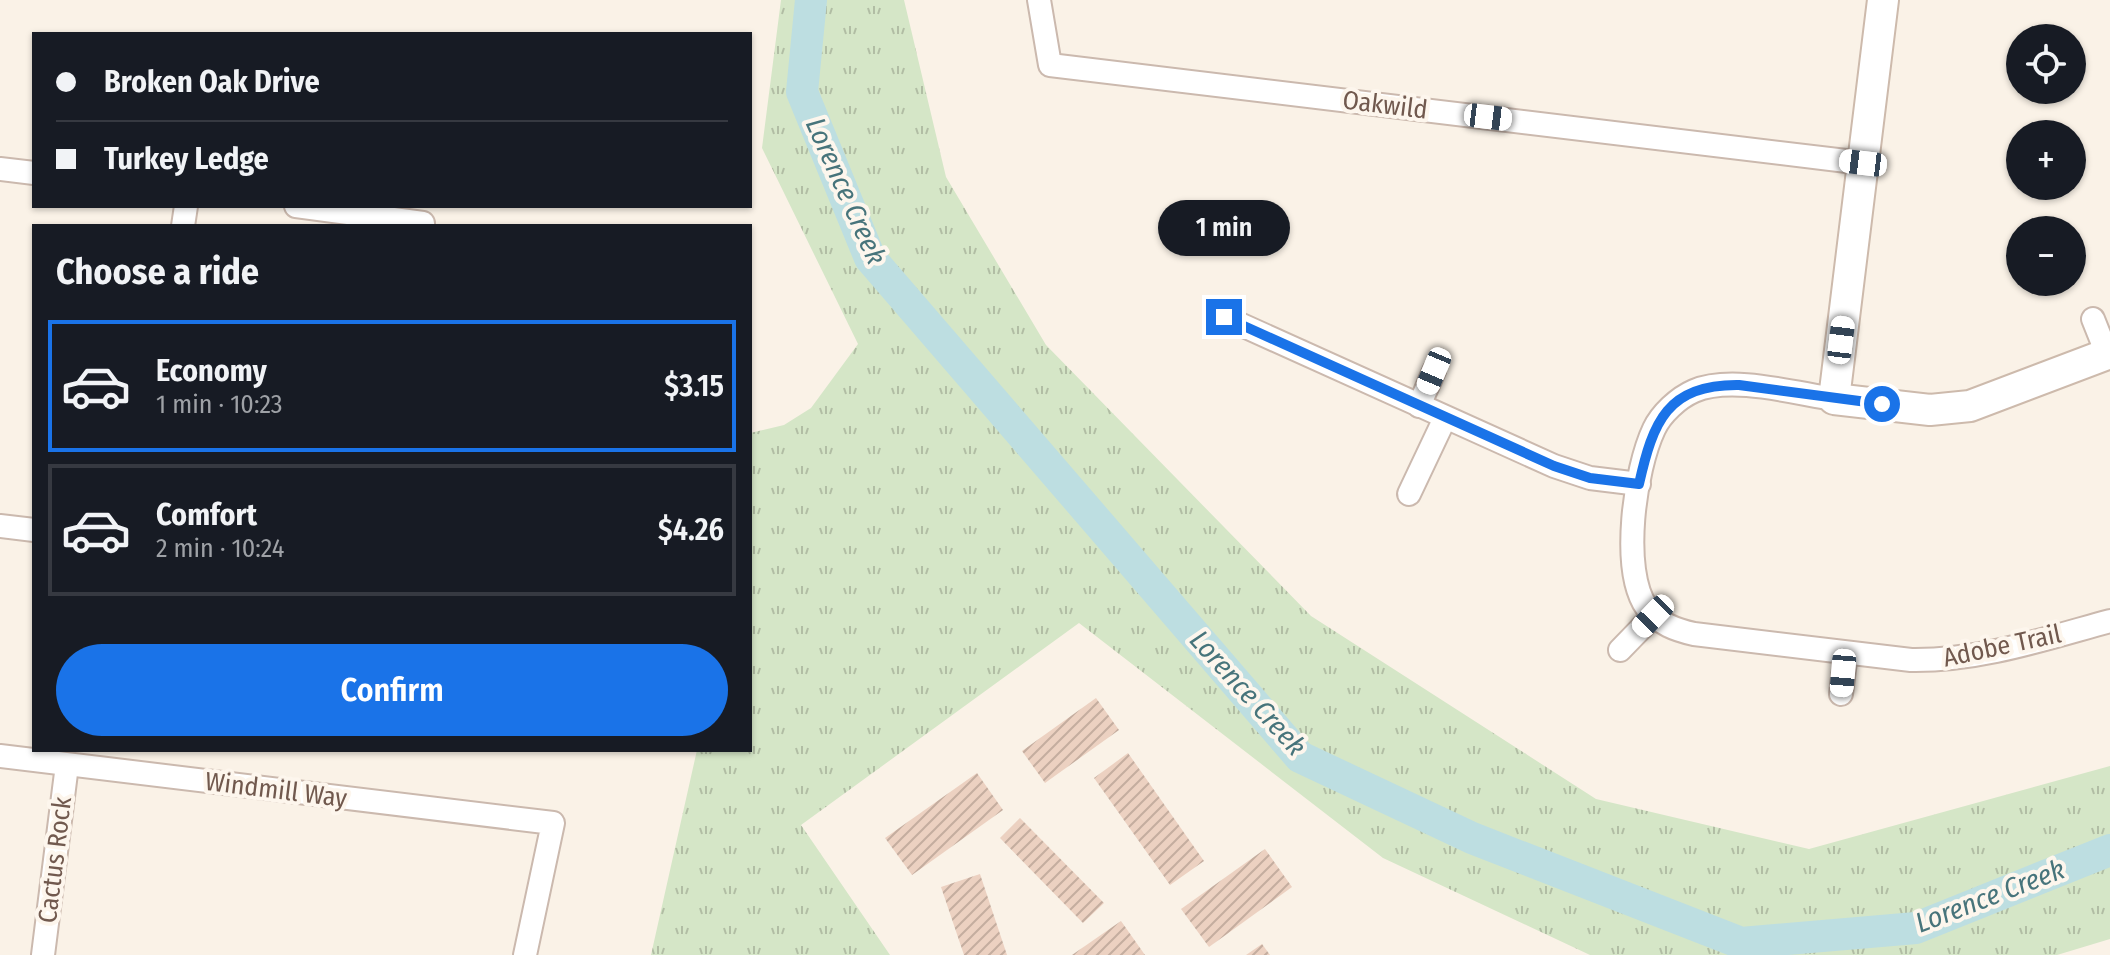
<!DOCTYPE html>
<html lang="en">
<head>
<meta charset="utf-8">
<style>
  body { margin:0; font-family:"Fira Sans Condensed",sans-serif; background:#242831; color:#f1f3f6; height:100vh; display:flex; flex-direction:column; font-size:30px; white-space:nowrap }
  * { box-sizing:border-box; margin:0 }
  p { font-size:26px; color:#9ea1a6 }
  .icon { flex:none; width:44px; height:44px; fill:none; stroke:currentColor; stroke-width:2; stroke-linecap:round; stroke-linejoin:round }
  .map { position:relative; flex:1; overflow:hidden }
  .drawer { position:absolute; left:32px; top:224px; width:720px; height:528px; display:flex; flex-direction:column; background:#171b24; border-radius:0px; box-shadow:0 2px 6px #0004 }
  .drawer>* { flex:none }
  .guide { position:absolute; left:32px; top:32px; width:720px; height:176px; border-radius:0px; box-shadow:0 2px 6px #0004; display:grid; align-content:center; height:176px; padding:0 24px; background:#171b24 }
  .controls { position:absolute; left:2006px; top:24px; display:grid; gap:16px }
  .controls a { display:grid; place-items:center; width:80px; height:80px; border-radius:50%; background:#171b24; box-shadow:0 2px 6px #0004; font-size:40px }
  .end { position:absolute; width:36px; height:36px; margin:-18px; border:10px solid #1a73e8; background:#fff; box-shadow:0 0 0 4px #fff }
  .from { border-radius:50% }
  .bubble { position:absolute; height:56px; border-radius:28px; background:#171b24; box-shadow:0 2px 6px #0004; font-size:26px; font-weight:600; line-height:56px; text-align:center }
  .car { position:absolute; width:24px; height:48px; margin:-24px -12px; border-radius:10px; box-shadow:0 0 6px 2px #0007; background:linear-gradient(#fff 24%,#345 0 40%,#fff 0 76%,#345 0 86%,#fff 0) }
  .guide b { display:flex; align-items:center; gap:28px; height:76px; font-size:30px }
  .guide b+b { border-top:2px solid #363941 }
  .guide i { width:20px; height:20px; background:#f1f3f6 }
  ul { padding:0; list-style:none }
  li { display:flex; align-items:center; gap:24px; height:132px; margin:0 16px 12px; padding:0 8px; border:4px solid #363941; border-radius:0px }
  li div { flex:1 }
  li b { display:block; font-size:30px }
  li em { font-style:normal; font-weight:600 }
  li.on { border-color:#1a73e8 }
  li>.icon { width:72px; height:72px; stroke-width:1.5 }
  h2 { padding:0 24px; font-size:36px; line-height:96px }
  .action { display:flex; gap:16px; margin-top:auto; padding:16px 24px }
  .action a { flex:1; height:92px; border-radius:48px; background:#1a73e8; color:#fff; font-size:32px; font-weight:600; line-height:92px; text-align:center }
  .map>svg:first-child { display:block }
  .grass { fill:url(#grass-tufts) }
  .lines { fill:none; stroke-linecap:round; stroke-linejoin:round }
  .river { stroke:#bddee1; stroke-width:32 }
  .building { fill:url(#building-hatch) }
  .street-casing { stroke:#cbb9ae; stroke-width:26 }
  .secondary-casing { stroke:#cdbaac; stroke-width:34 }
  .street { stroke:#fff; stroke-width:22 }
  .secondary { stroke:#fff; stroke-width:30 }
  .route { stroke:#1a73e8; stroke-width:10 }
  .labels { text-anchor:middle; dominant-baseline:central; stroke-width:8; stroke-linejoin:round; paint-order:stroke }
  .street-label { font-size:26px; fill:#71594e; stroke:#fdf6ed }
  .water-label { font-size:28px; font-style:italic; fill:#47747b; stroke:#fdf6ed }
</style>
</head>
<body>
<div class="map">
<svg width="2110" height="955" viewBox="0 0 2110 955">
  <defs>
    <pattern id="grass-tufts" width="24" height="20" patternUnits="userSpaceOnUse" patternTransform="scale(2)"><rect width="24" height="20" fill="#d5e6c7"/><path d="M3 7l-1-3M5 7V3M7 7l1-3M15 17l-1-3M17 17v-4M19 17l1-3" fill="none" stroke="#b1bda4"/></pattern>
    <pattern id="building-hatch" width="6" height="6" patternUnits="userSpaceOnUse" patternTransform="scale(2)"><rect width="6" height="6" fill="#ecd1c1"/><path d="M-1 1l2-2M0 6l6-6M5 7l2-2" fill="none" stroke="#c4ad9f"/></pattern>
  </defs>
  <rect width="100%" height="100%" fill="#faf2e7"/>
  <!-- grass -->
  <path class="grass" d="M781 0H904L946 177 1046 345 1311 616 1596 799 1809 849 2110 766V939L2057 955H1590L1383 858 1079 623 801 825 890 955H651L697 750H750V433L784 425 811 408 858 344 762 148Z"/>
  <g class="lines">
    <!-- river -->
    <path class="river" d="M811 0 802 92 870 258 1300 757 1472 838 1741 943 1916 928 2110 850"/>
  </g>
  <!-- building -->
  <g class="building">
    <path d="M1096 698 1119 730 1045 783 1022 751Z"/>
    <path d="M1128 753 1204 861 1170 885 1094 778Z"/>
    <path d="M977 773 1003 810 912 875 885 838Z"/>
    <path d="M1020 818 1104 903 1083 923 1000 838Z"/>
    <path d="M1265 849 1292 887 1209 947 1181 909Z"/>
    <path d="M980 874 1007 955H964L941 887Z"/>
    <path d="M1121 921 1145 955H1072Z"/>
    <path d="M1262 944 1270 955H1246Z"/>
  </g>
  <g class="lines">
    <defs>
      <g id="street">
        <path d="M1039 0 1050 65 1863 163"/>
        <path d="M0 169 34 173"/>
        <path d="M296 206 423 223V226"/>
        <path d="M183 226 186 206"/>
        <path d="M1224 317 1554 466 1590 478 1639 484"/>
        <path d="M2093 319 2107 354"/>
        <path d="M1834 399C1794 393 1731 375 1694 391 1678 398 1661 414 1654 429 1635 469 1620 570 1647 608 1659 624 1676 630 1694 634L1911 660C1980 661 2044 639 2110 621"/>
        <path d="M1419 406 1434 371"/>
        <path d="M1409 494 1445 418"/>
        <path d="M0 526 34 530"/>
        <path d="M1620 650 1653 616"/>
        <path d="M1841 694 1846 653"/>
        <path d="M0 756 553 823 525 955"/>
        <path d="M43 955 67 765"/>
      </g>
      <path id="secondary" d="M1883 0 1834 399 1930 410 1970 406 2110 353"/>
    </defs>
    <!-- street casing -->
    <use href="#street" class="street-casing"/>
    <!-- secondary casing -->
    <use href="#secondary" class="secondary-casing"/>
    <!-- street -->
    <use href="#street" class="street"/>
    <!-- secondary -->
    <use href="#secondary" class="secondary"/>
  </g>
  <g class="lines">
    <!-- route -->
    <path class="route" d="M1224 317 1554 466 1590 478 1639 484C1653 422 1667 384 1739 385L1882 404"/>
  </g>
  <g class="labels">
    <!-- street labels -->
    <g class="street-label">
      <text transform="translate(1385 105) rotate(7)">Oakwild</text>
      <text transform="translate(2002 646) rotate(-12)">Adobe Trail</text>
      <text transform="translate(276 790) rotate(7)">Windmill Way</text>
      <text transform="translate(55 860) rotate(-83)">Cactus Rock</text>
    </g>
    <!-- water labels -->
    <g class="water-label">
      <text transform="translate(846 191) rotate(66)">Lorence Creek</text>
      <text transform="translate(1248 693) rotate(48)">Lorence Creek</text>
      <text transform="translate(1990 896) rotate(-21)">Lorence Creek</text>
    </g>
  </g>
</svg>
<div class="controls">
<a><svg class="icon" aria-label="locate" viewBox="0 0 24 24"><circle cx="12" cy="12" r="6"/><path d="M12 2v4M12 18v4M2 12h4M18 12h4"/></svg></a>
<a>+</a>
<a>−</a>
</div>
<i class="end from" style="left:1882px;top:404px"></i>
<i class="end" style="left:1224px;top:317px"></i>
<div class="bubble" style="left:1158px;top:200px;width:132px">1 min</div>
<i class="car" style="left:1488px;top:117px;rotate:97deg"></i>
<i class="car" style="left:1863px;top:163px;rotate:277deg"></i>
<i class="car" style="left:1841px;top:340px;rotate:7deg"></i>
<i class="car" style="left:1434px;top:371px;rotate:203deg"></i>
<i class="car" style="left:1653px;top:616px;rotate:224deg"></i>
<i class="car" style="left:1843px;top:673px;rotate:185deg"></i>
<div class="guide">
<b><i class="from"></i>Broken Oak Drive</b>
<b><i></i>Turkey Ledge</b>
</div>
<section class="drawer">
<h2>Choose a ride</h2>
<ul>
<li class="on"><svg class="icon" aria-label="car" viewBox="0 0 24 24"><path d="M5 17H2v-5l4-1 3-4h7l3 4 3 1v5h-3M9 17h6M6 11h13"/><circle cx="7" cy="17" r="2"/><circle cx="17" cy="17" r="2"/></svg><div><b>Economy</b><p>1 min · 10:23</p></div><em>$3.15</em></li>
<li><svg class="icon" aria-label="car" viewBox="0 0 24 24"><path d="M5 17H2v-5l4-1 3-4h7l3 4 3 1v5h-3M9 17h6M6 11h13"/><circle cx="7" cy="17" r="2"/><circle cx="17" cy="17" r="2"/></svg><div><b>Comfort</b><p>2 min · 10:24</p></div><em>$4.26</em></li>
</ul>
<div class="action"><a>Confirm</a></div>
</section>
</div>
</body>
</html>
